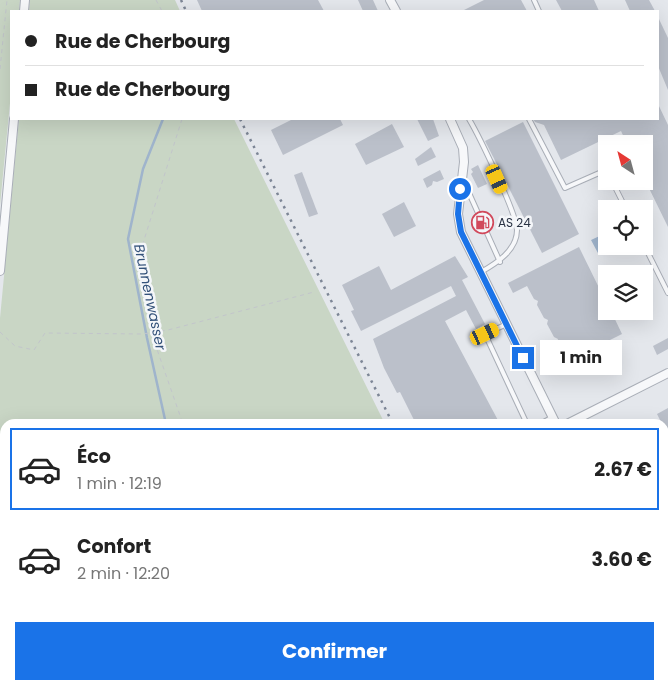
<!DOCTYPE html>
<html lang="fr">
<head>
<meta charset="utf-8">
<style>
  body { margin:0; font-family:Poppins,sans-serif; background:#f2f2f2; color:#222; height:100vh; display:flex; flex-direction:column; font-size:19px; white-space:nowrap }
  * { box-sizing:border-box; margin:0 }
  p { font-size:16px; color:#767676 }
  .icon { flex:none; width:28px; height:28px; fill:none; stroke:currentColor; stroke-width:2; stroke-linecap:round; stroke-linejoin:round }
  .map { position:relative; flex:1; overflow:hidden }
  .sheet { position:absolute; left:0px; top:419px; width:669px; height:271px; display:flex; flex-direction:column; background:#fff; border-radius:15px 15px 0 0; box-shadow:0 5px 20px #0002 }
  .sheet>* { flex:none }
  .guide { position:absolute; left:10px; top:10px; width:649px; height:110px; border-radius:0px; box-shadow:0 5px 20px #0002; display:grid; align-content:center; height:110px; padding:0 15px; background:#fff }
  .needle { width:32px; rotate:324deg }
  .buttons { position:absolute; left:598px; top:135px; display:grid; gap:10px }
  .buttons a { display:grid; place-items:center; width:55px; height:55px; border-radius:0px; background:#fff; box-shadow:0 5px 20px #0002; font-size:25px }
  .end { position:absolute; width:22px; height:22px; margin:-11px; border:6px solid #1a73e8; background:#fff; box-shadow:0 0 0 2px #fff }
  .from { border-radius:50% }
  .bubble { position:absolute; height:35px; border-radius:0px; background:#fff; box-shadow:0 5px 20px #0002; font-size:16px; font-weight:700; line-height:35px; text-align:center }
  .car { position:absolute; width:15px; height:30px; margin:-15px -8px; border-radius:6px; box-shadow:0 0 4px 1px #0007; background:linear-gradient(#f5c518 24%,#345 0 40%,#f5c518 0 76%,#345 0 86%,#f5c518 0) }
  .guide b { display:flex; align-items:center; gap:18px; height:48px; font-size:19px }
  .guide b+b { border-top:1px solid #e0e0e0 }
  .guide i { width:12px; height:12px; background:#222 }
  ul { padding:9px 0 0; list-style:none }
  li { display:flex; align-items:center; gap:15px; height:82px; margin:0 10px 8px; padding:0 5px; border:2px solid transparent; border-radius:0px }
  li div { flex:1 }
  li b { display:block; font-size:19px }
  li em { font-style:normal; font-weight:700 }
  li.selected { border-color:#1a73e8 }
  li>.icon { width:45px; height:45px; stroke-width:1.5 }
  .cta { display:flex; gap:10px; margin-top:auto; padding:10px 15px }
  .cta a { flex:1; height:58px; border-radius:0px; background:#1a73e8; color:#fff; font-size:20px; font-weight:700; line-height:58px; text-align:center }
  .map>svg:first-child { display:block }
  .green { fill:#c9d6c5 }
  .water { fill:#9fb4cc }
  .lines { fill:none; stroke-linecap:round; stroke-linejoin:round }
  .stream { stroke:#9fb4cc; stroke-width:2.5 }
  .building { fill:#bbc0ca }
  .service-casing { stroke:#a9aeb7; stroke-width:6 }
  .minor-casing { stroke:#a9aeb7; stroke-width:10 }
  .path { stroke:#c2c5cb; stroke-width:1; stroke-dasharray:4 4; stroke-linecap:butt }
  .service { stroke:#f7f8fa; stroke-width:4 }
  .minor { stroke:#f7f8fa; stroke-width:8 }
  .rail { stroke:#7d8696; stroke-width:2.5; stroke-dasharray:2.5 5; stroke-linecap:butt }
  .route { stroke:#1a73e8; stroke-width:6 }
  .labels { text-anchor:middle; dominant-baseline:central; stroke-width:5; stroke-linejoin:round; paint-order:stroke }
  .poi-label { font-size:12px; fill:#2b3445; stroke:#f4f6f9; text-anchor:start }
  .water-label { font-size:14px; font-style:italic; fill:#34527a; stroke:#f4f6f9 }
</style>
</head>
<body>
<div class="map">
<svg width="668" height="689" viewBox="0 0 668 689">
  <rect width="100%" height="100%" fill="#e4e7ec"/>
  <!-- green -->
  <g class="green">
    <path d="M0 0H20L19 11H11V93L0 205Z"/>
    <path d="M30 0H175L180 11H29Z"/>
    <path d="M19 119H234L385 424H5V506L0 507V318Z"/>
    <path d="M74 685H105L102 689H79Z"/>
    <path d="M113 685H210L212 689H110Z"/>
    <path d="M256 685H514L516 689H257Z"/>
  </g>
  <!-- water -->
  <path class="water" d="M606 233V246H616L599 255 591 240Z"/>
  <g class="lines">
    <!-- stream -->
    <g class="stream">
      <path d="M163 119 143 169 128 239 147 338 166 424"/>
      <path d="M235 685 236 689"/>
    </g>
  </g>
  <!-- building -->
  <g class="building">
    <path d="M197 0H318L324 11H202Z"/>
    <path d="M358 0H373L378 11H363Z"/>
    <path d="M484 0H521L527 11H462Z"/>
    <path d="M556 0H594L599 11H562Z"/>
    <path d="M625 0H649L655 11H630Z"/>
    <path d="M658 17 668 38V90L658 66Z"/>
    <path d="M658 104 668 125V227L644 178V144H627L621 131 561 160 544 125 535 122 533 119H658Z"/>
    <path d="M293 119H340L343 125 283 155 271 130Z"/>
    <path d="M417 119H433L439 136 428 141Z"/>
    <path d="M523 122 579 234 542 253 485 141Z"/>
    <path d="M392 124 404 147 366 165 355 144Z"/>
    <path d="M431 147 436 157 418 166 415 159Z"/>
    <path d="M478 165 487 184 478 188 471 174 473 172 471 169Z"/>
    <path d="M440 170 444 179 437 182 433 181 432 185 427 188 423 179Z"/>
    <path d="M302 172 318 214 309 217 294 175Z"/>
    <path d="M404 202 416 226 394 237 382 214Z"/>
    <path d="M579 247 606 302V311H611L622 334 566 362 557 343 558 339 554 337 547 324 548 320 544 318 537 305 538 301 534 299 527 286 513 293 508 283Z"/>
    <path d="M455 256 468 277 462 280 485 324 476 329 466 310 445 321 500 424H416L400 392 397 393 384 368 373 339 456 296 451 286 361 331 351 311 354 310 342 285 379 266 391 290Z"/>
    <path d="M668 338V349L657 355 653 346Z"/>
    <path d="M668 408V436L657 414Z"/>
  </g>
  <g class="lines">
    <defs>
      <g id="service">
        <path d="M534 0 539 11"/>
        <path d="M469 119C479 136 517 214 517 230 517 250 497 263 481 272"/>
        <path d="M529 119 565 188 606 170"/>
        <path d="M612 181 626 209"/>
        <path d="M460 189 469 193 500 262"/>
        <path d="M644 245 668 293"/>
        <path d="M507 324 485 334 527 424"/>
        <path d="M540 424 553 417"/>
      </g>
      <g id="minor">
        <path d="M390 0 396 11"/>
        <path d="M24 11 25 0"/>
        <path d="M450 119 463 148 464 162 458 214 461 232 556 424"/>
        <path d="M0 271 14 119"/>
        <path d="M567 424 668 373"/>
        <path d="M664 640 668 649"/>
      </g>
    </defs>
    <!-- service casing -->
    <use href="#service" class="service-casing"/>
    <!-- minor casing -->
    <use href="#minor" class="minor-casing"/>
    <!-- path -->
    <g class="path">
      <path d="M156 0 162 11"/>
      <path d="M0 69 7 0"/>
      <path d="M182 119 139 256 151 332 183 424"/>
      <path d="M0 332 15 346 34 350 45 333 143 334 168 330 314 292"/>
      <path d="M251 685V689"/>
    </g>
    <!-- service -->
    <use href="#service" class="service"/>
    <!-- minor -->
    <use href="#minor" class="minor"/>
    <!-- rail -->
    <g class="rail">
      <path d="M181 0 186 11"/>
      <path d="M240 119 393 424"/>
      <path d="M524 685 526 689"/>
    </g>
  </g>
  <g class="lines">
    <!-- route -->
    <path class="route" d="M460 189 458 214 461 232 523 358"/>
  </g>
  <!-- icons -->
  <defs>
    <symbol id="fuel-ring" viewBox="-11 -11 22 22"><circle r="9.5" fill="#f4f6f9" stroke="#d1495b" stroke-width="1.5"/><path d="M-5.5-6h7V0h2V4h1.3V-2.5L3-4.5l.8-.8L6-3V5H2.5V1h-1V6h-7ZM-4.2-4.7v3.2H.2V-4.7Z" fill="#d1495b"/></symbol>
  </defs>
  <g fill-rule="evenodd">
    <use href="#fuel-ring" x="470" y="210" width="25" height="25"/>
  </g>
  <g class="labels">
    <!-- poi labels -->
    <g class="poi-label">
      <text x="498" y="222">AS 24</text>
    </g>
    <!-- water labels -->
    <g class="water-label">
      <text transform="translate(150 297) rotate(78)">Brunnenwasser</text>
    </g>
  </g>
</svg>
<div class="buttons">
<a><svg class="needle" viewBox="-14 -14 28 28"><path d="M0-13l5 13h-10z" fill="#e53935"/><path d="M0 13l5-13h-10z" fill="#767676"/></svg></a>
<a><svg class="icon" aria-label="locate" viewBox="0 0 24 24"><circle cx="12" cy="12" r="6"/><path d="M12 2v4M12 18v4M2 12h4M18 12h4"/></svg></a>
<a><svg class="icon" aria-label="layers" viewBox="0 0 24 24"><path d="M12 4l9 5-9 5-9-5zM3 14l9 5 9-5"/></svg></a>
</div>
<i class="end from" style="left:460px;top:189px"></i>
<i class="end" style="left:523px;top:358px"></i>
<div class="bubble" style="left:540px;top:340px;width:82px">1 min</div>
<i class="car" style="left:497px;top:179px;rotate:156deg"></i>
<i class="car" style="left:485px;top:334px;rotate:65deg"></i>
<div class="guide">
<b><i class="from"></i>Rue de Cherbourg</b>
<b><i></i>Rue de Cherbourg</b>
</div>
<section class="sheet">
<ul>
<li class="selected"><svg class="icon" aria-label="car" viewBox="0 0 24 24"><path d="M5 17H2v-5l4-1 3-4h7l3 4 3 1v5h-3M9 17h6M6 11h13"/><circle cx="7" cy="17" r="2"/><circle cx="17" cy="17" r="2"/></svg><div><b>Éco</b><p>1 min · 12:19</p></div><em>2.67 €</em></li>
<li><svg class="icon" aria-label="car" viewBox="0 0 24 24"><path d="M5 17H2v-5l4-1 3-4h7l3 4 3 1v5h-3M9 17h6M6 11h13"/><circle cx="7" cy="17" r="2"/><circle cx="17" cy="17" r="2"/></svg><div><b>Confort</b><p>2 min · 12:20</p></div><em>3.60 €</em></li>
</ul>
<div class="cta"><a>Confirmer</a></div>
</section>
</div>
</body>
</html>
